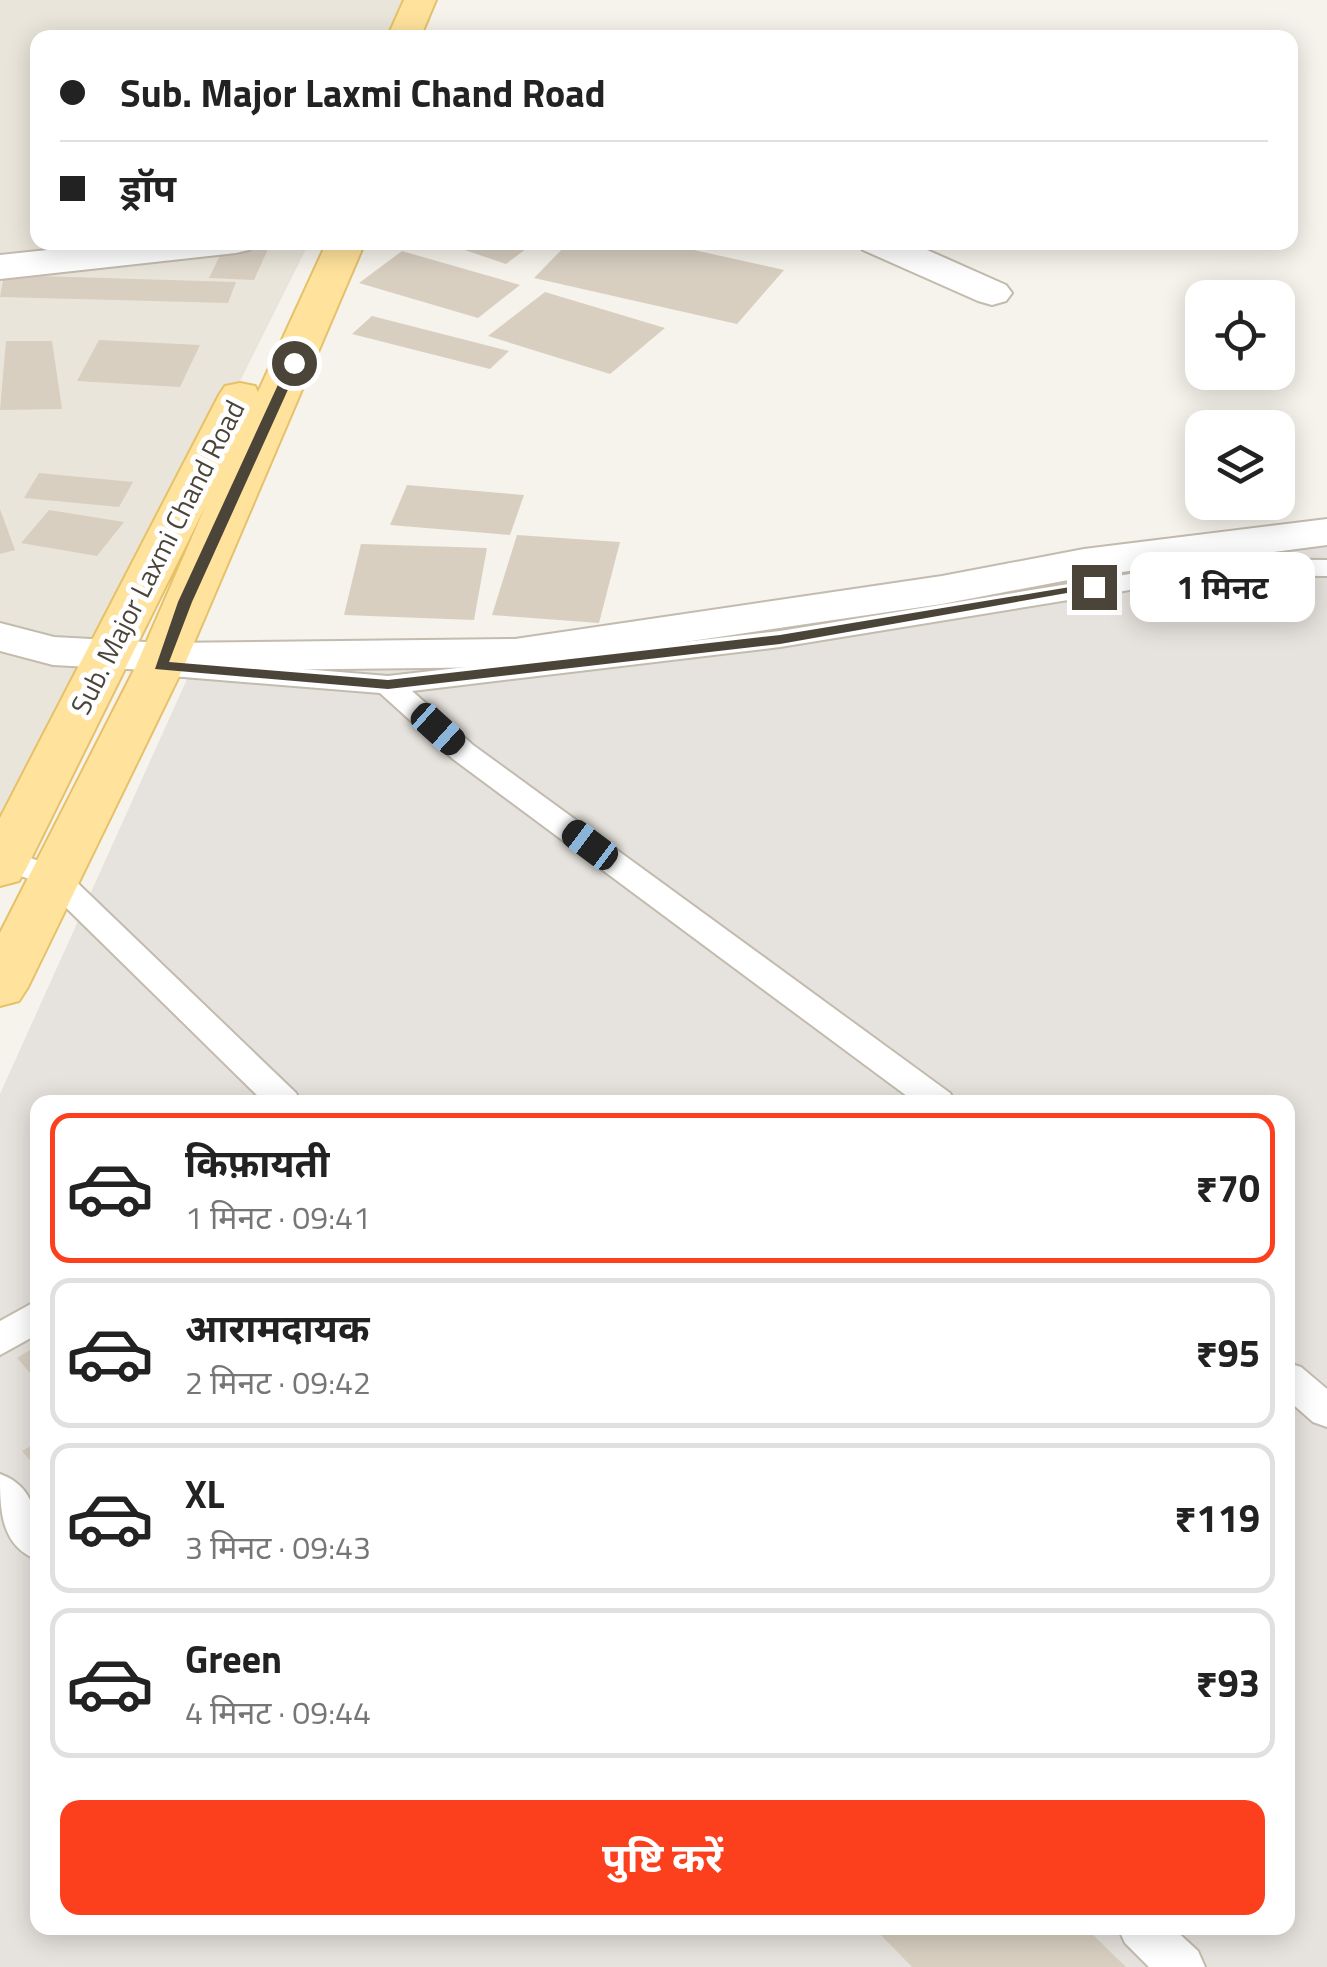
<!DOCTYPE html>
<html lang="hi">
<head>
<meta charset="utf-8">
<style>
  body { margin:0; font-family:"Titillium Web","Noto Sans Devanagari",sans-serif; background:#f2f2f2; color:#222; height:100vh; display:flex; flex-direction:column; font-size:38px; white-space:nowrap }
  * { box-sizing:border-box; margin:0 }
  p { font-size:32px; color:#767676 }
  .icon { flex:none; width:55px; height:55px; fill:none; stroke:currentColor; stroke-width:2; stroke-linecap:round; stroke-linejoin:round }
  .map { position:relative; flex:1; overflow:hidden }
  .drawer { position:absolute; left:30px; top:1095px; width:1265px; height:840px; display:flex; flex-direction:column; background:#fff; border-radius:20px; box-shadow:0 5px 25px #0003 }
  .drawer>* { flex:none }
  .top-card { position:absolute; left:30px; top:30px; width:1268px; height:220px; border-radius:20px; box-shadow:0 5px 25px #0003; display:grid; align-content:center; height:220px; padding:0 30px; background:#fff }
  .buttons { position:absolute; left:1185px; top:280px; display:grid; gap:20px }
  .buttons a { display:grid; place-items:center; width:110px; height:110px; border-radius:20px; background:#fff; box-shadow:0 5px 25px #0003; font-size:50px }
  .end { position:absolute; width:45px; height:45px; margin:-22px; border:12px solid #4b4439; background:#fff; box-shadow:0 0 0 5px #fff }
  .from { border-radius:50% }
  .bubble { position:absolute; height:70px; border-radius:20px; background:#fff; box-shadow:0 5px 25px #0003; font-size:32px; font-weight:700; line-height:70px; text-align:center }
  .car { position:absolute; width:30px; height:60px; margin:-30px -15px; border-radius:12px; box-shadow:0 0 8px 2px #0007; background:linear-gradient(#222 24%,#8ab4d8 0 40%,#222 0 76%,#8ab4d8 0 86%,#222 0) }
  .top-card b { display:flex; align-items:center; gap:35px; height:95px; font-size:38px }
  .top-card b+b { border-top:2px solid #e0e0e0 }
  .top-card i { width:25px; height:25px; background:#222 }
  ul { padding:18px 0 0; list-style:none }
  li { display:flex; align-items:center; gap:30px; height:150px; margin:0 20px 15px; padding:0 10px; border:5px solid #e0e0e0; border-radius:20px }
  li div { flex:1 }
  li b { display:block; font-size:38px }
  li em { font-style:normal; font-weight:700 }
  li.active { border-color:#fc3f1d }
  li>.icon { width:90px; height:90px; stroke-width:1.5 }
  .button { display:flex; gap:20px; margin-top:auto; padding:20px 30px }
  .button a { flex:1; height:115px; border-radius:20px; background:#fc3f1d; color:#fff; font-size:40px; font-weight:700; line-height:115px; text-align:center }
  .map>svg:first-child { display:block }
  .residential { fill:#eae5da }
  .industrial { fill:#e6e2dd; fill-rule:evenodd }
  .building { fill:#d8cfc1 }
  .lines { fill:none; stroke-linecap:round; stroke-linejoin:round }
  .lane-casing { stroke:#c2bbae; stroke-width:4 }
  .street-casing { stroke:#c2bbae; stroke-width:4 }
  .primary-casing { stroke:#e6c16a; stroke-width:4 }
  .lane { fill:#fff; fill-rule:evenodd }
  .street { fill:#fff; fill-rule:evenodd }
  .primary { fill:#ffe39c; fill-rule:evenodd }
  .route { fill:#4b4439 }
  .labels { text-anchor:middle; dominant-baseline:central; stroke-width:10; stroke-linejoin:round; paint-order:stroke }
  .street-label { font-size:28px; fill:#4b4439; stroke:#fff }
</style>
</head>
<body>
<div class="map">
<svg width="1327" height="1967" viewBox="0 0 1327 1967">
  <rect width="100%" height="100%" fill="#f6f3ec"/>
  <!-- residential -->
  <path class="residential" d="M0 0H428L411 37 38 38V242L309 243 0 863Z"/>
  <!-- industrial -->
  <path class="industrial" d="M1327 538V1967H0V1094L197 657 639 650 1067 560ZM38 1102H1288V1928H38Z"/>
  <!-- building -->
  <g class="building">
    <path d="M441 242H535L506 264Z"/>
    <path d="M569 242H658L784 270 737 324 534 278Z"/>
    <path d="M224 247 268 249 254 280 209 278Z"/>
    <path d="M402 251 520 285 478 318 359 283Z"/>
    <path d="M4 275 236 282 228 303 0 297Z"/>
    <path d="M545 292 665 328 610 374 488 336Z"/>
    <path d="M372 316 509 351 490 369 352 334Z"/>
    <path d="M99 340 200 345 180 387 77 381Z"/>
    <path d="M6 341H52L62 409 0 410Z"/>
    <path d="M39 473 133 482 119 507 24 498Z"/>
    <path d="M407 485 524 495 510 535 390 525Z"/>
    <path d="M0 509 15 550 0 554Z"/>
    <path d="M49 510 124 522 97 556 21 543Z"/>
    <path d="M517 535 620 542 599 623 492 615Z"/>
    <path d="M361 544 487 548 474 620 344 615Z"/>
    <path d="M38 1345V1382L17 1358Z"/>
    <path d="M38 1442V1470L22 1451Z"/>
    <path d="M874 1928H1086L1126 1967H912Z"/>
  </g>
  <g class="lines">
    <defs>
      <g id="lane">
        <path d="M1222 559 1327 560V576L1222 575 780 647 412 691 473 745 950 1093 955 1102H915L453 759 380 693 171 676 161 673 157 667 161 661 171 658 388 676 780 631Z"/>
        <path d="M5 849 64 870 296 1093 301 1102H264L42 884 0 868V850Z"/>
        <path d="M38 1300V1334L0 1355V1321Z"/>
        <path d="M1288 1363 1301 1367 1327 1389V1427L1313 1422 1288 1400Z"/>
        <path d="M0 1474C39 1488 38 1525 38 1560 0 1546 0 1509 0 1474Z"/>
        <path d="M1118 1928H1173L1198 1951 1205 1967H1149L1125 1943Z"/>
      </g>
      <g id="street">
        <path d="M123 242H255L249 250 236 253 0 279V255Z"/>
        <path d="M857 242H909L1006 285 1012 293 1006 301 992 305 978 301 863 250Z"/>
        <path d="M1327 519V545L1084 577 942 604 515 667 164 671 53 665 0 651V623L54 637 164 643 515 639 942 576 1084 549Z"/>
      </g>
      <g id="primary">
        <path d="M404 0H436L420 38H387Z"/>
        <path d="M327 242H365L184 666 28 987 19 1001 0 1006V933L136 666 206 505 26 869 19 881 0 886V818L219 395 225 386 240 383 255 386 258 392Z"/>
      </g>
    </defs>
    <!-- lane casing -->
    <use href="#lane" class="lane-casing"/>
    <!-- street casing -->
    <use href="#street" class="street-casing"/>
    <!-- primary casing -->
    <use href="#primary" class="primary-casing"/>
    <!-- lane -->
    <use href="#lane" class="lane"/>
    <!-- street -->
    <use href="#street" class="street"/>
    <!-- primary -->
    <use href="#primary" class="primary"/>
  </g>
  <!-- route -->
  <path class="route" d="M294 359 300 363 192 602 169 662 388 680 780 635 1094 583 1101 587 780 644 388 689 155 669 178 602 288 363Z"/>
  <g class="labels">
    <!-- street labels -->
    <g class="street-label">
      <text transform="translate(157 557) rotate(-63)">Sub. Major Laxmi Chand Road</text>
    </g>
  </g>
</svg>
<div class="buttons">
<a><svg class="icon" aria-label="locate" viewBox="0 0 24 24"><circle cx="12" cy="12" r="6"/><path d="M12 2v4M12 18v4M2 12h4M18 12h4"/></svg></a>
<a><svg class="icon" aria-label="layers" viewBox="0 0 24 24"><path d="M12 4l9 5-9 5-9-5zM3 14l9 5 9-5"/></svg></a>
</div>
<i class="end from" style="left:294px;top:363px"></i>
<i class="end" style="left:1094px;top:587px"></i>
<div class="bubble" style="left:1130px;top:552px;width:185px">1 मिनट</div>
<i class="car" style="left:438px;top:729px;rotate:132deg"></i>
<i class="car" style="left:590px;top:845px;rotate:307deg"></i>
<div class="top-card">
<b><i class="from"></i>Sub. Major Laxmi Chand Road</b>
<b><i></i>ड्रॉप</b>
</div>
<section class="drawer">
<ul>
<li class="active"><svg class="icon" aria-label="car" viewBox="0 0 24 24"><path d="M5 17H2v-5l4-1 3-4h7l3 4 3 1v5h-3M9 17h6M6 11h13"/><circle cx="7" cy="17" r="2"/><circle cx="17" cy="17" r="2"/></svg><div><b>किफ़ायती</b><p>1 मिनट · 09:41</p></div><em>₹70</em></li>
<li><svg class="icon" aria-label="car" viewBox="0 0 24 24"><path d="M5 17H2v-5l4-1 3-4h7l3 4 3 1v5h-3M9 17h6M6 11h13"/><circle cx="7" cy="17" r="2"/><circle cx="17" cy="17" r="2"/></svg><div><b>आरामदायक</b><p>2 मिनट · 09:42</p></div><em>₹95</em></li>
<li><svg class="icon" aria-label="car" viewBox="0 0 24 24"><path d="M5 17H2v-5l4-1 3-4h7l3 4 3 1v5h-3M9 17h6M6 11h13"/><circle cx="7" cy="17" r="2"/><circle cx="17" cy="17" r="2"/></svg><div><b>XL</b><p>3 मिनट · 09:43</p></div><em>₹119</em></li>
<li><svg class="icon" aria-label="car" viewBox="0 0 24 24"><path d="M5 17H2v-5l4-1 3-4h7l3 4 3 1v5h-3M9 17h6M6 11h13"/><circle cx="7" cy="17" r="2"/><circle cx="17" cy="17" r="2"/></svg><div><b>Green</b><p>4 मिनट · 09:44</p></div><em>₹93</em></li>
</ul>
<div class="button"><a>पुष्टि करें</a></div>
</section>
</div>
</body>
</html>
